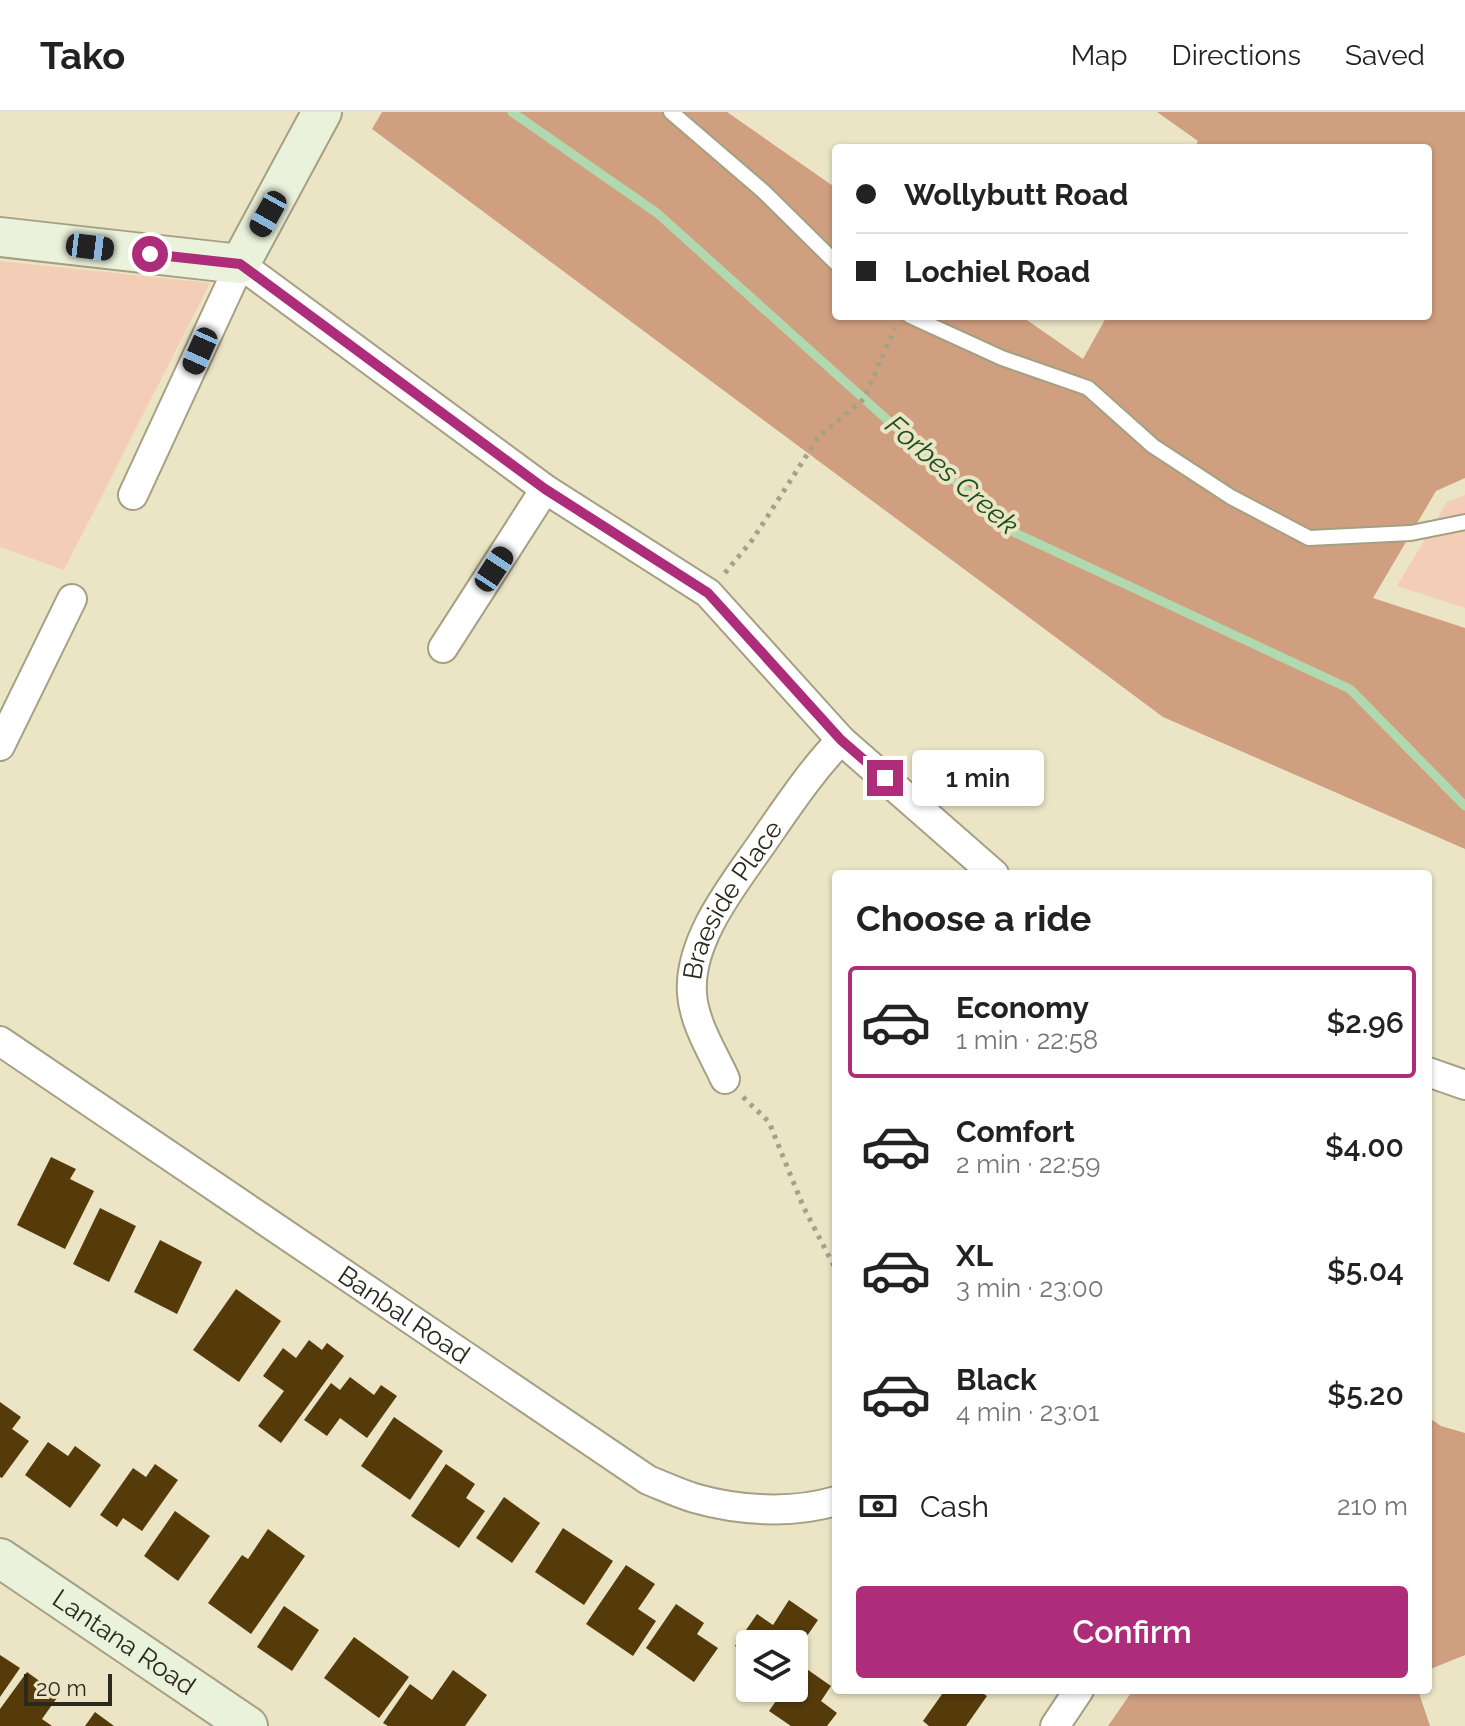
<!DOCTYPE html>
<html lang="en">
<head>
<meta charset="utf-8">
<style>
  body { margin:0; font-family:Raleway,sans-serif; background:#f2f2f2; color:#222; height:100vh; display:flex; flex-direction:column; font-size:30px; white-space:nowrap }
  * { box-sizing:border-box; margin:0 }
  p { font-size:26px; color:#767676 }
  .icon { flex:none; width:44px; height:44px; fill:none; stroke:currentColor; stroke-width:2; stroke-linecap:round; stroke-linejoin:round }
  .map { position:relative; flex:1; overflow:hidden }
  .side { position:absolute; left:832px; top:758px; width:600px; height:824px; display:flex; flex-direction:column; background:#fff; border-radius:8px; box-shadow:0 2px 6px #0004 }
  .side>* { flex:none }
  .top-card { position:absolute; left:832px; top:32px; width:600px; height:176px; border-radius:8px; box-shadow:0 2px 6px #0004; display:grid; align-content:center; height:176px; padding:0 24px; background:#fff }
  .tools { position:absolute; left:736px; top:1518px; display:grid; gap:16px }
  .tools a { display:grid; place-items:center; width:72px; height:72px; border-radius:8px; background:#fff; box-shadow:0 2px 6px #0004; font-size:40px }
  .scale { position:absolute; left:24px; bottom:20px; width:88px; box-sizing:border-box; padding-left:8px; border:4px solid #2b291d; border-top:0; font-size:22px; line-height:28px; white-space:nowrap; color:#2b291d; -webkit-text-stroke:6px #ebe5c6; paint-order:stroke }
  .end { position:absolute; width:36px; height:36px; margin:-18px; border:10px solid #ad2d7a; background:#fff; box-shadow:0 0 0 4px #fff }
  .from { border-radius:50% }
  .bubble { position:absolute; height:56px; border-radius:8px; background:#fff; box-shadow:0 2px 6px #0004; font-size:26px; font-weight:600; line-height:56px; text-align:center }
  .car { position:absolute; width:24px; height:48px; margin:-24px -12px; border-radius:10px; box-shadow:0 0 6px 2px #0007; background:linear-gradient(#222 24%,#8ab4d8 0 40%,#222 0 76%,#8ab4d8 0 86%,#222 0) }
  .top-card b { display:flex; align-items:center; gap:28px; height:76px; font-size:30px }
  .top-card b+b { border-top:2px solid #e0e0e0 }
  .top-card i { width:20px; height:20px; background:#222 }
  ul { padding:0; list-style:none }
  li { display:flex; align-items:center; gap:24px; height:112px; margin:0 16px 12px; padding:0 8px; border:4px solid transparent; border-radius:8px }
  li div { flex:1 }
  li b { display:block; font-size:30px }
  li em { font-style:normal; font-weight:600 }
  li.selected { border-color:#ad2d7a }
  li>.icon { width:72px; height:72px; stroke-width:1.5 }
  h2 { padding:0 24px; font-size:36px; line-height:96px }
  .pay { display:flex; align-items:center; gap:20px; height:88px; padding:0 24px; font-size:30px }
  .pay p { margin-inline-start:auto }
  .button { display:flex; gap:16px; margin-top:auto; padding:16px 24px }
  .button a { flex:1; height:92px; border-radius:8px; background:#ad2d7a; color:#fff; font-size:32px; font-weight:600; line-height:92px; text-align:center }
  header { display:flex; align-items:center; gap:48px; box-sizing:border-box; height:112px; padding:0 40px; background:#fff; border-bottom:2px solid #e0e0e0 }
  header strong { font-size:38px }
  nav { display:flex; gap:44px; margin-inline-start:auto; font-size:28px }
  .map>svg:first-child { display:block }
  .green { fill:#f3cdb5 }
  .forest { fill:#cf9f80 }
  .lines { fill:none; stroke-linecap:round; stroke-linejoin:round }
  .stream { stroke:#b1d9af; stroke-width:9 }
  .building { fill:#553a0a }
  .lane-casing { stroke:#a5a083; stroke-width:18 }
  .street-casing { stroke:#a5a083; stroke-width:32 }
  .secondary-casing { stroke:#a5a083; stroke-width:42 }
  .path { stroke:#a5a189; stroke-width:5; stroke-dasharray:4 6; stroke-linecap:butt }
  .lane { stroke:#fff; stroke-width:14 }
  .street { stroke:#fff; stroke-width:28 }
  .secondary { stroke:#ebf2db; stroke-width:38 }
  .route { stroke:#ad2d7a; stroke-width:10 }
  .labels { text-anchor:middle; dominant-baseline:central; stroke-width:8; stroke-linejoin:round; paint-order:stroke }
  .street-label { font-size:26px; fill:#2b291d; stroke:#ebe5c6 }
  .water-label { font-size:28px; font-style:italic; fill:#19501b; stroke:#ebe5c6 }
</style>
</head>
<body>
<header>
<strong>Tako</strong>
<nav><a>Map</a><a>Directions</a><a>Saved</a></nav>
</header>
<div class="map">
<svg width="1465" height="1614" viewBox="0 0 1465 1614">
  <rect width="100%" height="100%" fill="#ebe5c6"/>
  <!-- green -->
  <g class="green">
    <path d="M0 149 210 171 64 458 0 435Z"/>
    <path d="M1465 383V496L1397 474 1447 390Z"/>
  </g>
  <!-- forest -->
  <g class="forest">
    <path d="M382 0H727L836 76V204H1021L1083 247 1107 204H1428V36H1195L1198 29 1157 0H1465V366L1436 379 1373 486 1465 516V737L1163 605 372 17Z"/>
    <path d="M1428 1305 1441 1314 1465 1321V1543L1428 1558Z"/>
    <path d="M1133 1578H1418L1430 1614H1108Z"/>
  </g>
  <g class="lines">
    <!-- stream -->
    <path class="stream" d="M512 0 657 101 1011 419 1350 577 1465 694"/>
  </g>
  <!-- building -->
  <g class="building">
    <path d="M51 1045 76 1057 70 1067 94 1079 65 1137 17 1113Z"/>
    <path d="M100 1096 136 1114 109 1170 73 1152Z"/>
    <path d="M160 1128 202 1150 177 1202 134 1180Z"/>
    <path d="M236 1177 281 1209 239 1270 193 1238Z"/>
    <path d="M309 1228 322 1238 327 1231 344 1244 281 1331 258 1314 284 1279 263 1264 283 1236 296 1246Z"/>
    <path d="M350 1265 374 1283 381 1273 397 1284 367 1326 340 1306 327 1324 304 1308 331 1271 340 1278Z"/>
    <path d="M0 1290 21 1305 12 1317 29 1329 2 1366 0 1365Z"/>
    <path d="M394 1305 443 1339 410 1388 361 1354Z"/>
    <path d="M48 1330 68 1344 75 1334 101 1353 70 1396 25 1363Z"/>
    <path d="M155 1352 178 1368 142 1419 123 1406 117 1415 100 1403 133 1356 146 1365Z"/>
    <path d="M446 1352 475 1372 466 1386 485 1399 459 1436 411 1404Z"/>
    <path d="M504 1385 540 1411 512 1451 476 1426Z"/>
    <path d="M175 1399 210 1424 178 1469 144 1444Z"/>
    <path d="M563 1416 613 1449 584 1493 535 1460Z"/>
    <path d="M268 1417 305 1444 251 1522 208 1491 242 1443 248 1447Z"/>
    <path d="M626 1453 655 1472 638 1497 656 1509 633 1544 586 1512Z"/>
    <path d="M789 1488 818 1508 794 1543V1532H750V1544L735 1534 757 1502 773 1513Z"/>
    <path d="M676 1492 704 1511 697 1522 718 1536 694 1570 646 1536Z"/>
    <path d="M284 1494 319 1518 292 1559 257 1535Z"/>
    <path d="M354 1525 409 1565 379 1606 324 1566Z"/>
    <path d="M0 1543 20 1556 0 1585Z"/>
    <path d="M801 1553 831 1574 821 1589 837 1601 827 1614H791L769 1599 785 1576H794V1563Z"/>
    <path d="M453 1558 487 1583 465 1614H388L383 1611 410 1572 432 1588Z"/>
    <path d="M27 1560 59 1583 42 1607 52 1614H0V1597Z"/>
    <path d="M945 1578H978L987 1584 966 1614H929L923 1609Z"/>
    <path d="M95 1600 114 1614H85Z"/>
  </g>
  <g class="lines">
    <defs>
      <g id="lane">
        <path d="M671 0 763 79 836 151"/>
        <path d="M910 204 1002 246 1088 276 1153 334 1231 385 1309 426 1411 421 1465 410"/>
      </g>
      <g id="street">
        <path d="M133 383 240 152 545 377 708 481 841 628 994 762"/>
        <path d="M443 536 545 377"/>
        <path d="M0 634 72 487"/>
        <path id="s1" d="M0 929 648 1368C663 1374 678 1381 694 1386 739 1399 792 1402 836 1389"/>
        <path d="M1428 960 1465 973"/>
        <path id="s2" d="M725 967C713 941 694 911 692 882 688 828 734 772 763 730 788 694 811 659 841 628"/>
        <path d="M1055 1614 1079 1578"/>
      </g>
      <g id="secondary">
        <path d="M0 125 240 152 322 0"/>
        <path id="s3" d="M0 1446 248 1614"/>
      </g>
    </defs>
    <!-- lane casing -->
    <use href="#lane" class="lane-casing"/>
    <!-- street casing -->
    <use href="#street" class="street-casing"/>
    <!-- secondary casing -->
    <use href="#secondary" class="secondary-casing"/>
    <!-- path -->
    <g class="path">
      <path d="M725 461 753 427 819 324 864 287 895 216"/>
      <path d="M743 985 769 1010 803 1094 836 1158"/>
    </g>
    <!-- lane -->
    <use href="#lane" class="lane"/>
    <!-- street -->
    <use href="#street" class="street"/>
    <!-- secondary -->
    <use href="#secondary" class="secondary"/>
  </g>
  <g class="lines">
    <!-- route -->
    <path class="route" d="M150 142 240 152 545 377 708 481 841 628 885 666"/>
  </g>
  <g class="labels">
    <!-- street labels -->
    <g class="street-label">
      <text stroke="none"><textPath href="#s2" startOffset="196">Braeside Place</textPath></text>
      <text stroke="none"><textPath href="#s1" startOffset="488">Banbal Road</textPath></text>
      <text stroke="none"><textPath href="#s3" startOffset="150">Lantana Road</textPath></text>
    </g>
    <!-- water labels -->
    <g class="water-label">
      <text transform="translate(952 363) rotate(41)">Forbes Creek</text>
    </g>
  </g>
</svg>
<div class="tools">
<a><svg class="icon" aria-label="layers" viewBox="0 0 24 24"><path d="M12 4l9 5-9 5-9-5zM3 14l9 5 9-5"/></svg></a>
</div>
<div class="scale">20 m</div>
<i class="end from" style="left:150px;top:142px"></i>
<i class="end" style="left:885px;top:666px"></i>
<div class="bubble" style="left:912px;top:638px;width:132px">1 min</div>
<i class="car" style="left:268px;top:102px;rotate:209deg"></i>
<i class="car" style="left:90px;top:135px;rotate:97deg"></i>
<i class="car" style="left:200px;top:239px;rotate:204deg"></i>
<i class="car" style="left:494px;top:457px;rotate:33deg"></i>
<div class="top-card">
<b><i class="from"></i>Wollybutt Road</b>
<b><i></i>Lochiel Road</b>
</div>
<section class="side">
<h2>Choose a ride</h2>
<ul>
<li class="selected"><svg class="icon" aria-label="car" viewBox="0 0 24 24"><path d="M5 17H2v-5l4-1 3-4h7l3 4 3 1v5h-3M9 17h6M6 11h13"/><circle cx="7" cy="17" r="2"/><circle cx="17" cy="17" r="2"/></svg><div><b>Economy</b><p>1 min · 22:58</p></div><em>$2.96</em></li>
<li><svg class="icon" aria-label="car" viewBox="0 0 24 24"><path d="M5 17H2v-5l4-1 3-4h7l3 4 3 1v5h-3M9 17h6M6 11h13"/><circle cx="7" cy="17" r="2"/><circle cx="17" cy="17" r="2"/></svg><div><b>Comfort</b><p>2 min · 22:59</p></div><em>$4.00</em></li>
<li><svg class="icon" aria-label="car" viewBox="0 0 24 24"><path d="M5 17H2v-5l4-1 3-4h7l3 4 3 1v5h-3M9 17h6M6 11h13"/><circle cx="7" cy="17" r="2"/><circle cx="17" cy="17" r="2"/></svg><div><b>XL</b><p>3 min · 23:00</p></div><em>$5.04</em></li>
<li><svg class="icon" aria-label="car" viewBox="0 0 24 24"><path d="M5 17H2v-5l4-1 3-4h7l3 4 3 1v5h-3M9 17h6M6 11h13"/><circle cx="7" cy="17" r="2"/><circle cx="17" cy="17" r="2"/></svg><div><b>Black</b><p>4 min · 23:01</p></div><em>$5.20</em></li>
</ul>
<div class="pay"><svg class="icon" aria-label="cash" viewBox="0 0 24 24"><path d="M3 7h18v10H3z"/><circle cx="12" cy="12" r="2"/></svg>Cash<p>210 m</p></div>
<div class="button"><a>Confirm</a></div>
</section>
</div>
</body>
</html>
